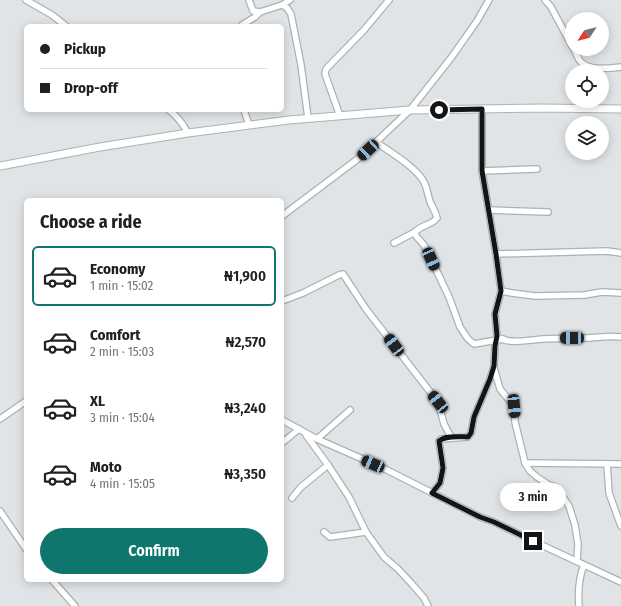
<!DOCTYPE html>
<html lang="en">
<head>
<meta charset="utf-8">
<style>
  body { margin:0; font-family:"Fira Sans Condensed",sans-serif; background:#f2f2f2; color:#202124; height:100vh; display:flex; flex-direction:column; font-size:15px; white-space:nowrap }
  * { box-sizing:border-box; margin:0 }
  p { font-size:13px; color:#757577 }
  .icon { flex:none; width:22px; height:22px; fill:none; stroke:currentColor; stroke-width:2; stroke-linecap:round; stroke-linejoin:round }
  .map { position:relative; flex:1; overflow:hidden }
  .sheet { position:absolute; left:24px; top:198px; width:260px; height:384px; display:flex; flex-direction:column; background:#fff; border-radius:6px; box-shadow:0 2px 10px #0003 }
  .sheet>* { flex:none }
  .guide { position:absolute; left:24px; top:24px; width:260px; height:88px; border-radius:6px; box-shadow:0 2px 10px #0003; display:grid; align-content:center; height:88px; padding:0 16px; background:#fff }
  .needle { width:26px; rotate:234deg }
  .buttons { position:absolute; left:565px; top:12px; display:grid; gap:8px }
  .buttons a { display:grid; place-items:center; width:44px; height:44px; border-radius:50%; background:#fff; box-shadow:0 2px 10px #0003; font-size:20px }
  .end { position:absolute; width:18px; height:18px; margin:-9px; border:5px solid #131415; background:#fff; box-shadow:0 0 0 2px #fff }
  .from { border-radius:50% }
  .bubble { position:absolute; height:28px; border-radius:14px; background:#fff; box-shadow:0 2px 10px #0003; font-size:13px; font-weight:600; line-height:28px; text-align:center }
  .car { position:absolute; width:12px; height:24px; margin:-12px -6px; border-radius:5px; box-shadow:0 0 3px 1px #0007; background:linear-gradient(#222 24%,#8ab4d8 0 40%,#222 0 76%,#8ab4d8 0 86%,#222 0) }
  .guide b { display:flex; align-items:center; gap:14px; height:38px; font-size:15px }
  .guide b+b { border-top:1px solid #e0e0e0 }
  .guide i { width:10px; height:10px; background:#202124 }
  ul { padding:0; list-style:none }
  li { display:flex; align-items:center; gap:12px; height:60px; margin:0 8px 6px; padding:0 8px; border:2px solid transparent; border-radius:6px }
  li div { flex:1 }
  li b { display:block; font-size:15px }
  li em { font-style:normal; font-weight:600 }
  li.selected { border-color:#0f766e }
  li>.icon { width:36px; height:36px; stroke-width:1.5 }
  h2 { padding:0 16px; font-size:18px; line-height:48px }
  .button { display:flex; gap:8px; margin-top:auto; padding:8px 16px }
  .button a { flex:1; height:46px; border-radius:24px; background:#0f766e; color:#fff; font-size:16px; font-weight:600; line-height:46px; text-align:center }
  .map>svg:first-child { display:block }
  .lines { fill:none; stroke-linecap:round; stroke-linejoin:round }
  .minor-casing { stroke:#acb1b2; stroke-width:8 }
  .major-casing { stroke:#acb1b2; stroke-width:9 }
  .minor { stroke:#fff; stroke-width:5.5 }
  .major { stroke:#fff; stroke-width:7 }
  .route { stroke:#131415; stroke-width:5 }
</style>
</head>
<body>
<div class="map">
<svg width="621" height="606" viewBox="0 0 621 606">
  <rect width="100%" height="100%" fill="#e0e4e6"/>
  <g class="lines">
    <defs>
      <g id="minor">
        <path d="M26 0 52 15 66 26"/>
        <path d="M249 0 253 11 260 12 282 5 287 8 291 14 301 65 308 118"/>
        <path d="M545 0 551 7 572 46"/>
        <path d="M282 5 290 0"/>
        <path d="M242 25 255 17 260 12"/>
        <path d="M574 49C576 53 578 60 582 63 592 71 609 68 621 67"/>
        <path d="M169 110C177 116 183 124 188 133"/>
        <path d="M244 110 249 125"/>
        <path d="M340 116 325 74 326 69 364 30 389 0"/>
        <path d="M376 142C390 152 416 167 424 182 428 190 428 199 432 206 434 210 436 213 437 218 432 225 421 225 415 232L416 236 424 245 431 259 449 297 460 327 468 339 474 344 503 339"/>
        <path d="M482 171 537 169"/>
        <path d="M489 210 548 212"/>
        <path d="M282 216 359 158 410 110 451 58 477 21 489 0"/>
        <path d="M394 243 415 232"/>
        <path d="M496 254 607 251 621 253"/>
        <path d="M501 291 512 293 535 296 584 295 602 292 621 293"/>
        <path d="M282 301 303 293 339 275 343 274 366 309 403 357 438 402 444 424 451 437"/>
        <path d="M499 338C511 344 530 340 543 339 556 338 570 339 584 338 596 338 608 335 621 337"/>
        <path d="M494 368 500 389 514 406 515 422 525 463 530 471 537 477 549 485 556 487 569 506 575 525 578 544 577 561"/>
        <path d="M0 419 26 401"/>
        <path d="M282 420 317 439 385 469 480 517 494 522 533 541 621 582"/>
        <path d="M306 435 328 465 349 497 366 532 384 557 398 569 411 583 424 598 428 606"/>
        <path d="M317 439 350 410"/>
        <path d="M282 443 299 429"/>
        <path d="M525 463 621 464"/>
        <path d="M607 464 609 493 621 526"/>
        <path d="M432 493 440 483 443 468 439 441 441 439 468 437 471 433 474 417 490 379 494 366 495 346 497 336 495 314 501 291 496 254 482 171V109"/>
        <path d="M292 498 301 487 328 465"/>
        <path d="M0 511 26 549"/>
        <path d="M324 532 330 537 366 532"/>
        <path d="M52 580 75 606"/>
        <path d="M579 606C578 593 579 577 584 565"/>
      </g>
      <path id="major" d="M0 166 100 147 188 133 289 120 410 110 541 108 621 109"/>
    </defs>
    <!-- minor casing -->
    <use href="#minor" class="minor-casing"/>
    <!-- major casing -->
    <use href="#major" class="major-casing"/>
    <!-- minor -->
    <use href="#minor" class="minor"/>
    <!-- major -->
    <use href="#major" class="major"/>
  </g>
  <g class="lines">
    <!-- route -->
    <path class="route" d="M439 110 482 109V171L496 254 501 291 495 314 497 336 495 346 494 366 490 379 474 417 471 433 468 437C459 437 446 435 439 441L443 468 440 483 432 493 480 517 494 522 533 541"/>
  </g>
</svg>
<div class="buttons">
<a><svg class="needle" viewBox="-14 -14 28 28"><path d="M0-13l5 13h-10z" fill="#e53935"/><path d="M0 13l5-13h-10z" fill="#757577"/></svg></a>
<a><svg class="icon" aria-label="locate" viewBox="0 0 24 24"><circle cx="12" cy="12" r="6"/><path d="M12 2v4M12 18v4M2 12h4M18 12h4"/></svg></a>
<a><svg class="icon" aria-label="layers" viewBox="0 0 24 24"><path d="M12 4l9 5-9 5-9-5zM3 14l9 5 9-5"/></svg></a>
</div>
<i class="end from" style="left:439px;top:110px"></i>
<i class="end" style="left:533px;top:541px"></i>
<div class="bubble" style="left:500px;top:483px;width:66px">3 min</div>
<i class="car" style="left:368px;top:150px;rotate:227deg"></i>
<i class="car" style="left:431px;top:259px;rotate:156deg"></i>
<i class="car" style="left:572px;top:338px;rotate:270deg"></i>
<i class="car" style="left:394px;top:345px;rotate:323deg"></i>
<i class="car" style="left:438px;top:402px;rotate:322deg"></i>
<i class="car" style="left:514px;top:406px;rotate:175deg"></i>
<i class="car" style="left:373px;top:464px;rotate:293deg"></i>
<div class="guide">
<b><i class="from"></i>Pickup</b>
<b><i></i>Drop-off</b>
</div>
<section class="sheet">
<h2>Choose a ride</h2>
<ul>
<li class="selected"><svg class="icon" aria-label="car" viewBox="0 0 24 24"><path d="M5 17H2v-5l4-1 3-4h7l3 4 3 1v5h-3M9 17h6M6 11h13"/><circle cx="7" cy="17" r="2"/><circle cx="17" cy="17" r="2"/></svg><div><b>Economy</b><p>1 min · 15:02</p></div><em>₦1,900</em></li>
<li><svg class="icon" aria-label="car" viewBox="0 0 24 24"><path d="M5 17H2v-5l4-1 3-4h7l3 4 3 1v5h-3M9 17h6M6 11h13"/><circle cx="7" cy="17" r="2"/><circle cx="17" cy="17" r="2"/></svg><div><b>Comfort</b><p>2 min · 15:03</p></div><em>₦2,570</em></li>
<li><svg class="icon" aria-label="car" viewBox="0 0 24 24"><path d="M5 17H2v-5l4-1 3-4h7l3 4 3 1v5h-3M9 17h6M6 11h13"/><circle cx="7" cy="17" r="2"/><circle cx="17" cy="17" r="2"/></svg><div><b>XL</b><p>3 min · 15:04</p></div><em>₦3,240</em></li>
<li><svg class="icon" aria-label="car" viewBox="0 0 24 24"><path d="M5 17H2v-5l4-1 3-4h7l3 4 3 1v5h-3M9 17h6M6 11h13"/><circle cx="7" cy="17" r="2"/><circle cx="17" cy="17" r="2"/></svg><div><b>Moto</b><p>4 min · 15:05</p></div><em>₦3,350</em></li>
</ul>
<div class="button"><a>Confirm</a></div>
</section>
</div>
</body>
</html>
